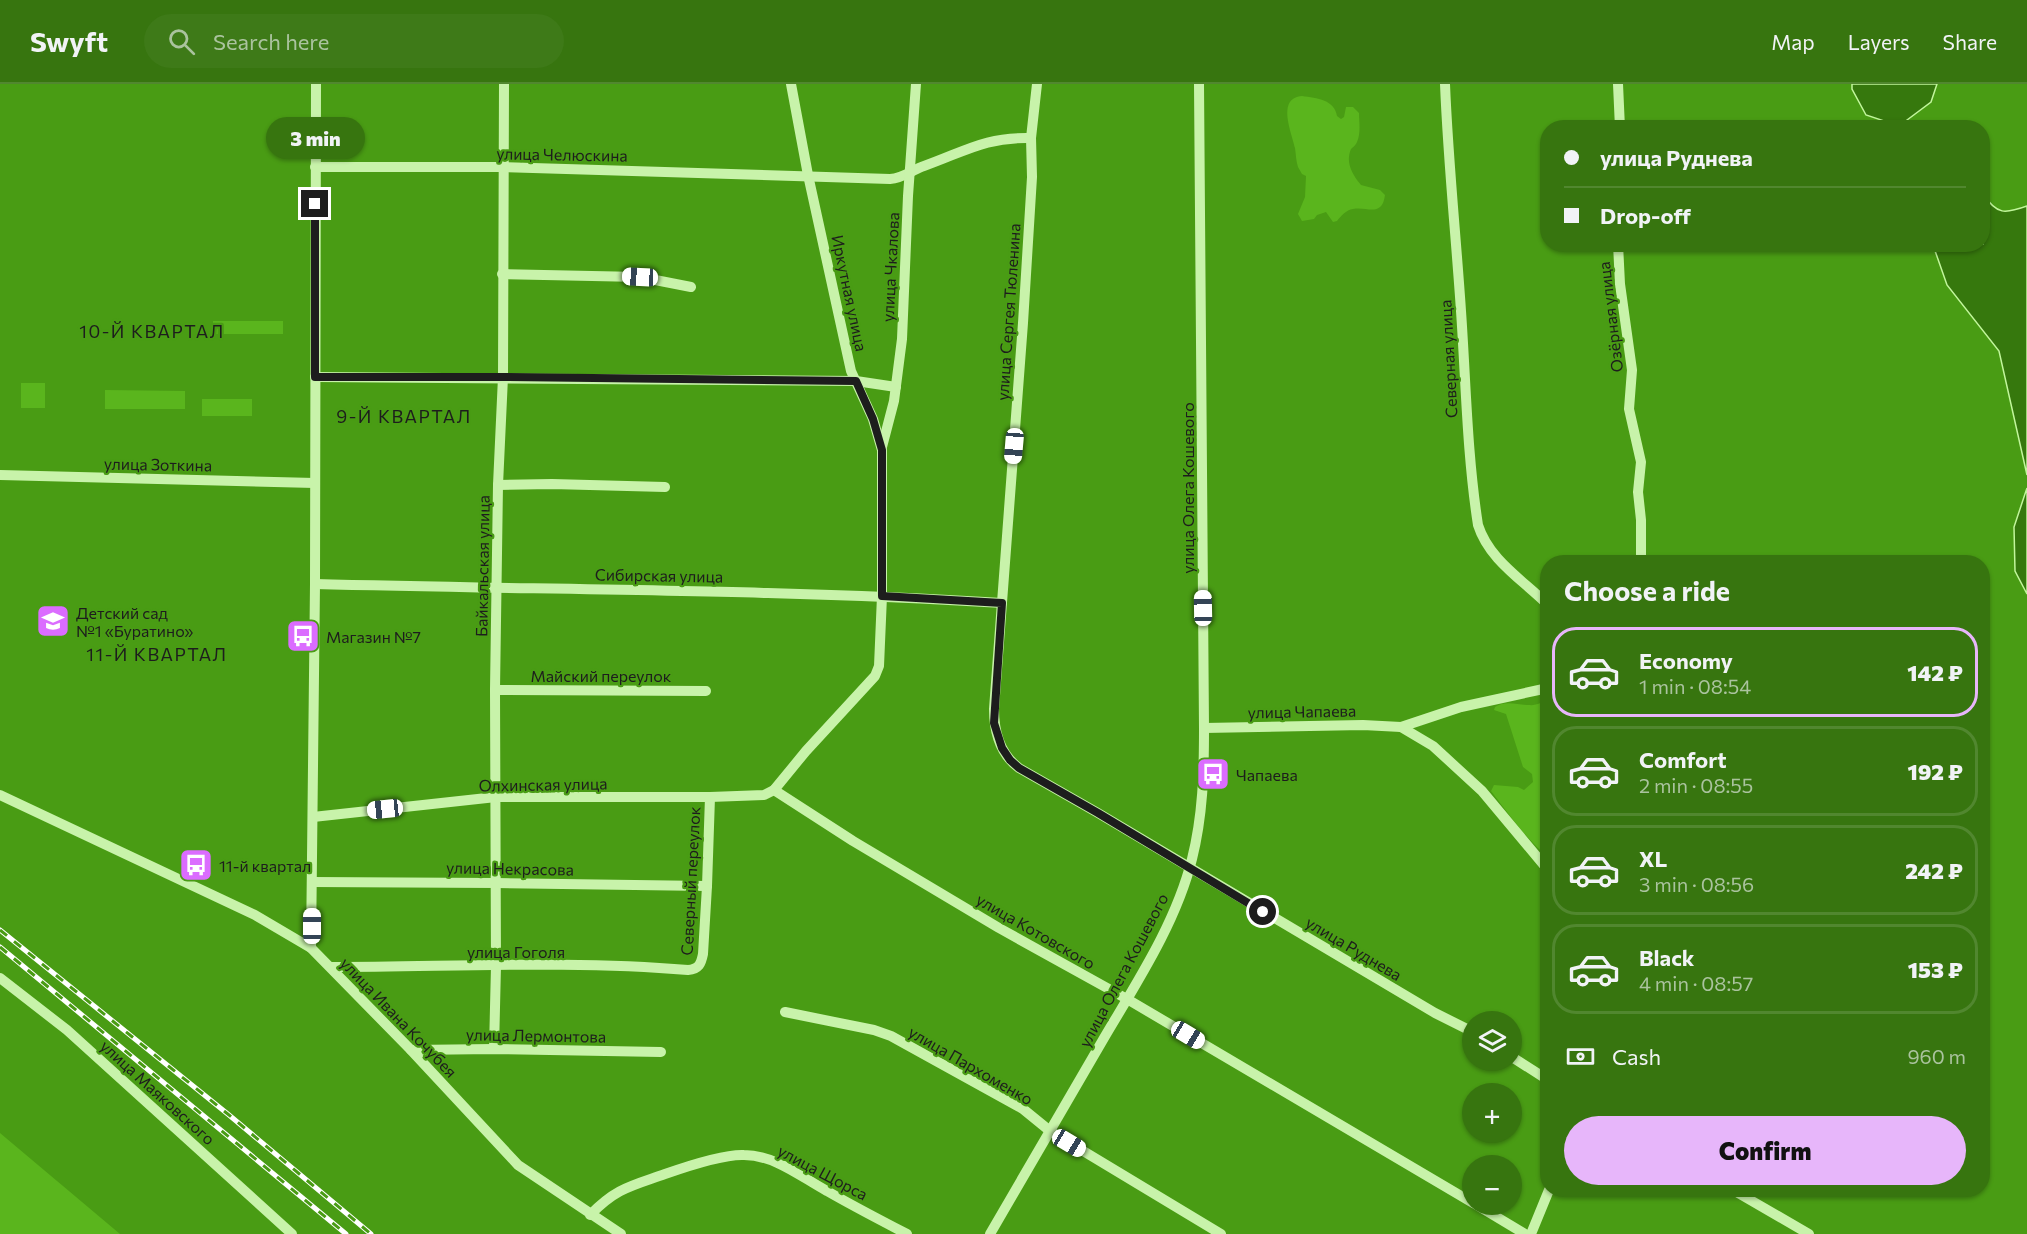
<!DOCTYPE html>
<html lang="en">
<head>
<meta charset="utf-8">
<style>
  body { margin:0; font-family:Commissioner,sans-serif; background:#3e7a18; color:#f1f3f6; height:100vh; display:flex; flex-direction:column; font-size:22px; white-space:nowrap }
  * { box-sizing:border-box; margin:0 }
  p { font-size:20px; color:#aac39e }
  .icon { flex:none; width:33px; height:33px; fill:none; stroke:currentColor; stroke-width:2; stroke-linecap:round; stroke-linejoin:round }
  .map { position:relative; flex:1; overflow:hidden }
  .sheet { position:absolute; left:1540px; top:471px; width:450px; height:642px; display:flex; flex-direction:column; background:#37750f; border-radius:24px; box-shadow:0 2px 4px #0004 }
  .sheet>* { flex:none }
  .guide { position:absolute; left:1540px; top:36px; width:450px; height:132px; border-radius:24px; box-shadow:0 2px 4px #0004; display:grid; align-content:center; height:132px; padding:0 24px; background:#37750f }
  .tools { position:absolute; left:1462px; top:927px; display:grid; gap:12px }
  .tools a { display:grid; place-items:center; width:60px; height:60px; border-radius:50%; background:#37750f; box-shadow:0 2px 4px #0004; font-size:30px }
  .end { position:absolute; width:27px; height:27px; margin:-14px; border:8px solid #1d1d1d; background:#fff; box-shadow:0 0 0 3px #fff }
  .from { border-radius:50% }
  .bubble { position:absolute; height:42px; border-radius:21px; background:#37750f; box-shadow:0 2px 4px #0004; font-size:20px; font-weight:800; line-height:42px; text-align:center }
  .car { position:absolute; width:18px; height:36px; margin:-18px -9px; border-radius:8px; box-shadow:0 0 4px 2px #0007; background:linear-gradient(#fff 24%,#345 0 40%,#fff 0 76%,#345 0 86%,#fff 0) }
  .guide b { display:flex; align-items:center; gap:21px; height:57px; font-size:22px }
  .guide b+b { border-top:2px solid #51872f }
  .guide i { width:15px; height:15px; background:#f1f3f6 }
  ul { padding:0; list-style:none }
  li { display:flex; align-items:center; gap:18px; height:90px; margin:0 12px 9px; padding:0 12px; border:3px solid #51872f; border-radius:24px }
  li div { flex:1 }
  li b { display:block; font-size:22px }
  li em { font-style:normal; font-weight:800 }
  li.selected { border-color:#e7b6fa }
  li>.icon { width:54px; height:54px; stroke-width:1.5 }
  h2 { padding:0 24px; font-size:27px; line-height:72px }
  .pay { display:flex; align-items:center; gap:15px; height:66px; padding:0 24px; font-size:22px }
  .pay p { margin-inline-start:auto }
  .button { display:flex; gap:12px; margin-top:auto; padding:12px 24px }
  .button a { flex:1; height:69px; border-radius:36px; background:#e7b6fa; color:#111; font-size:24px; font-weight:800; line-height:69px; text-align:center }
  header { display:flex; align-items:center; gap:36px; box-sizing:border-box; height:84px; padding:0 30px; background:#37750f; border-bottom:2px solid #51872f }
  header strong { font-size:28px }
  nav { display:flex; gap:33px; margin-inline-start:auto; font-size:21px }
  .search { width:420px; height:54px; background:#3e7a18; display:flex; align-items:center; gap:15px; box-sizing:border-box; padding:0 21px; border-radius:33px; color:#aac39e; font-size:22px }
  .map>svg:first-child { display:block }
  .green { fill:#5ab51d }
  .water { fill:#36780d; stroke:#c2f69c; stroke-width:1.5 }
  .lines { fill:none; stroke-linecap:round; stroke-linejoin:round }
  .minor { stroke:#c8f3aa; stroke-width:10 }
  .rail-casing { stroke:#fff; stroke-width:5 }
  .rail { stroke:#499c14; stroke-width:3; stroke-dasharray:9; stroke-linecap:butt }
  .route { stroke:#1d1d1d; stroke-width:8 }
  .labels { text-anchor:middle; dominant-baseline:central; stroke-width:4.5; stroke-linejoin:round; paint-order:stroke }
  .street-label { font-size:16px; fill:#1d1d1d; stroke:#499c14 }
  .poi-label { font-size:16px; fill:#1d1d1d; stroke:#499c14; text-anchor:start }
  .neighbourhood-label { font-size:18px; letter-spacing:1.5px; fill:#1d1d1d; stroke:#499c14 }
</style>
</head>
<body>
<header>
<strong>Swyft</strong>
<div class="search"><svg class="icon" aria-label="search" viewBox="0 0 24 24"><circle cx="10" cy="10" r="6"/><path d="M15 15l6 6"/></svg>Search here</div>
<nav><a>Map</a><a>Layers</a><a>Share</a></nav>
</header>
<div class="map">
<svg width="2027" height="1150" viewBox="0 0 2027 1150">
  <rect width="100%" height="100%" fill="#499c14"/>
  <!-- green -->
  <g class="green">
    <path d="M1302 12C1317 14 1335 16 1337 32L1341 35 1344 33 1346 23H1353L1359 29C1359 38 1361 49 1357 58 1356 61 1353 63 1351 65 1345 79 1353 91 1361 101L1380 106 1385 111C1382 134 1367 122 1353 125 1346 126 1341 132 1337 137L1333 138 1326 128 1317 131 1314 135 1302 137 1298 130 1305 113 1306 92 1302 90 1298 83C1296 77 1296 71 1295 64 1292 49 1276 14 1302 12Z"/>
    <rect x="213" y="237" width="70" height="13"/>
    <rect x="21" y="299" width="24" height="25"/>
    <path d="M105 306 185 307V325H105Z"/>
    <rect x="202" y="315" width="50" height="17"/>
    <path d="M1548 616V771C1535 767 1502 721 1491 707L1494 701 1518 703 1524 706 1533 698 1532 690 1523 683 1506 630 1494 626 1495 623C1505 616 1518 621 1529 621 1536 622 1542 618 1548 616Z"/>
    <path d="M0 1049 120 1150H0Z"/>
  </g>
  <!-- water -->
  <g class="water">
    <path d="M1852 0H1937L1931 18 1899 42 1866 31 1852 5Z"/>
    <path d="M1983 110C1997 131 2005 130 2027 122V391L1999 267 1947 201 1933 161 1983 160Z"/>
    <path d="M2027 404V510L2015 487 2014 443Z"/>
  </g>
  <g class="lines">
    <!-- minor -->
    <g class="minor">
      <path d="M1037 0 1031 54 1032 93 1023 239 994 625C994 648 1000 670 1019 684L1098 729 1435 929 1473 948"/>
      <path d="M1445 0C1448 76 1456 152 1461 227 1466 299 1467 370 1478 441 1489 476 1523 496 1548 521"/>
      <path d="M1618 0 1620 44"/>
      <path d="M315 83H503L890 95C904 94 912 86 924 82 966 67 985 53 1031 54"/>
      <path d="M1618 160 1620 200 1632 286 1629 325 1641 378 1638 408 1641 436V478"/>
      <path d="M502 190 640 193 691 203"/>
      <path d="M315 293 856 297 896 303"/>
      <path d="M882 363 894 317 902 255 908 112 916 0"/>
      <path d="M0 391 315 399"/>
      <path d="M498 401 552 400 665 403"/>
      <path d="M315 500C544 506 773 505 1002 519"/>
      <path d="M495 606 706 607"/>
      <path d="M1401 643 1461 623 1548 604"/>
      <path d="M1204 644 1363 641 1401 643 1433 662 1482 707 1548 786"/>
      <path d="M774 706 853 757 999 844 1127 915 1473 1119"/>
      <path d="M0 711 255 831 311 864 411 966 518 1081 621 1150"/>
      <path d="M313 733 496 713H710L764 711 774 706 806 667 875 592 879 582 882 512V366L873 335 851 287 808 91 791 0"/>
      <path d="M312 798 496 799 707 802"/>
      <path d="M311 864 315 500 316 0"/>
      <path d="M332 883C450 883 570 876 688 886 699 885 701 880 703 870L707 802 710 713"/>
      <path d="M0 894 67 946 292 1150"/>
      <path d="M785 928 874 946 891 952 1023 1025 1050 1047 1221 1150"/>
      <path d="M494 965 496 882 495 606 498 401 503 293 504 0"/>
      <path d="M411 966 494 965 661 968"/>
      <path d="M1512 973 1548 996"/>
      <path d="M1733 1106 1809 1150"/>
      <path d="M1475 1120 1525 1150"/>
      <path d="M590 1131C616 1104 631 1102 665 1090 685 1083 723 1070 744 1071 775 1071 801 1093 827 1107 853 1122 880 1136 907 1150"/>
      <path d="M990 1150C1028 1085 1066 1019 1104 954 1137 898 1176 839 1192 775 1203 731 1204 689 1204 644L1199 0"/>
      <path d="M1531 1150 1549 1106"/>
    </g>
    <defs>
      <g id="rail">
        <path d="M0 846 229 1031 371 1150"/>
        <path d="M0 863 346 1150"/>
      </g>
    </defs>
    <!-- rail casing -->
    <use href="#rail" class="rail-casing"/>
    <!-- rail -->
    <use href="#rail" class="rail"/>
  </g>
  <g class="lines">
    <!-- route -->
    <path class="route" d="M315 120V293H503L856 297 873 335 882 366V512L1002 519 994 639 1002 664 1010 676 1019 684 1098 729 1263 828"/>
  </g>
  <!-- icons -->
  <defs>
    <symbol id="school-square" viewBox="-11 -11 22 22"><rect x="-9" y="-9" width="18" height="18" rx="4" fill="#db6cff" stroke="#499c14"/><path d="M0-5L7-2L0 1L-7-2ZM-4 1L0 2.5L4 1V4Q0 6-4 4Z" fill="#fff"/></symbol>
    <symbol id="bus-square" viewBox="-11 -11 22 22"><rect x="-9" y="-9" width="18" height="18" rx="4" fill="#db6cff" stroke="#499c14"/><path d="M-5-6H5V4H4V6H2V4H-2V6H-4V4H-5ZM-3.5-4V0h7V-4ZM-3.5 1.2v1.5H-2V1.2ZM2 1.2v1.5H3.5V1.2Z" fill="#fff"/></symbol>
  </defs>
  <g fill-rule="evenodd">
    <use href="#school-square" x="34" y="518" width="38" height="38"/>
    <use href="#bus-square" x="284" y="533" width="38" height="38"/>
    <use href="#bus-square" x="1194" y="671" width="38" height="38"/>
    <use href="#bus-square" x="177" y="762" width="38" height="38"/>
  </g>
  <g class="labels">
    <!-- street labels -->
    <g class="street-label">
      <text transform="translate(562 70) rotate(1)">улица Челюскина</text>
      <text transform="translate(890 183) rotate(-87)">улица Чкалова</text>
      <text transform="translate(850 209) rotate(78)">Иркутная улица</text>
      <text transform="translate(1008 228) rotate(-86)">улица Сергея Тюленина</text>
      <text transform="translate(1610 233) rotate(-97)">Озёрная улица</text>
      <text transform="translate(1448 275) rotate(-93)">Северная улица</text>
      <text transform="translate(158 380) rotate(1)">улица Зоткина</text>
      <text transform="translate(1187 404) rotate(-90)">улица Олега Кошевого</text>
      <text transform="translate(482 482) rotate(-89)">Байкальская улица</text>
      <text transform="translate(659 491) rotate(1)">Сибирская улица</text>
      <text x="601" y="591">Майский переулок</text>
      <text transform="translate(1302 627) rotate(-1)">улица Чапаева</text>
      <text transform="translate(543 700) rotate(-1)">Олхинская улица</text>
      <text transform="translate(510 784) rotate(1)">улица Некрасова</text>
      <text transform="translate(690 797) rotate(-87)">Северный переулок</text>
      <text transform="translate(1036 847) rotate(30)">улица Котовского</text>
      <text transform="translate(1354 864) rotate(31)">улица Руднева</text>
      <text x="516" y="867">улица Гоголя</text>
      <text transform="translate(1123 886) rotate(-62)">улица Олега Кошевого</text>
      <text transform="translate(399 933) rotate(46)">улица Ивана Кочубея</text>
      <text transform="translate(536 951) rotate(1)">улица Лермонтова</text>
      <text transform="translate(971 981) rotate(30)">улица Пархоменко</text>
      <text transform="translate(158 1008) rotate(42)">улица Маяковского</text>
      <text transform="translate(823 1088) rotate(28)">улица Щорса</text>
    </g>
    <!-- poi labels -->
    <g class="poi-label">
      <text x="76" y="528">Детский сад<tspan x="76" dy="18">№1 «Буратино»</tspan></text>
      <text x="326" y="552">Магазин №7</text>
      <text x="1236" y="690">Чапаева</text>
      <text x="219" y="781">11-й квартал</text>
    </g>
    <!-- neighbourhood labels -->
    <g class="neighbourhood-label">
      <text x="152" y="247">10-Й КВАРТАЛ</text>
      <text x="404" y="332">9-Й КВАРТАЛ</text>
      <text x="157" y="570">11-Й КВАРТАЛ</text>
    </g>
  </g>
</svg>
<div class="tools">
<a><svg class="icon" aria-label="layers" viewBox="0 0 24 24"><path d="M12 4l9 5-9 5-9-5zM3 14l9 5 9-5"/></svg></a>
<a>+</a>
<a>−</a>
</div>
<i class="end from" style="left:1263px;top:828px"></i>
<i class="end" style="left:315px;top:120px"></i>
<div class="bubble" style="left:266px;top:33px;width:99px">3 min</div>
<i class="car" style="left:640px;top:193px;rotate:273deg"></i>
<i class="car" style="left:1014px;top:362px;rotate:185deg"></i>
<i class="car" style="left:1203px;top:524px;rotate:359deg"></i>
<i class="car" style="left:385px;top:725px;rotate:264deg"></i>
<i class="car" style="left:312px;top:842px;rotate:0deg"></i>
<i class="car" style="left:1188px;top:951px;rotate:121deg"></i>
<i class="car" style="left:1069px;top:1059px;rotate:121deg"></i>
<div class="guide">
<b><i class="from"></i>улица Руднева</b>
<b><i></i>Drop-off</b>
</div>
<section class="sheet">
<h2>Choose a ride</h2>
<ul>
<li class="selected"><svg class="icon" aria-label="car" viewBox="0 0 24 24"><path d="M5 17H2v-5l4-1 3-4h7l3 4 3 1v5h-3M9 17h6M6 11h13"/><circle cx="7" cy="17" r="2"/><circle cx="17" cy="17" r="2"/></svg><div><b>Economy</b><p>1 min · 08:54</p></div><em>142 ₽</em></li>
<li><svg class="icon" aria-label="car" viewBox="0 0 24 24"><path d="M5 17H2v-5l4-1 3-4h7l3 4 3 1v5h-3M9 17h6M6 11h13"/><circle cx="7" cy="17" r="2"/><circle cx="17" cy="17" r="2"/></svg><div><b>Comfort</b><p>2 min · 08:55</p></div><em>192 ₽</em></li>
<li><svg class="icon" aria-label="car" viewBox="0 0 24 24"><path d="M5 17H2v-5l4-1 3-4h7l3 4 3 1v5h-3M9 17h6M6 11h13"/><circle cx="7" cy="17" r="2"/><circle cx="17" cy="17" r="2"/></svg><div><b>XL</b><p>3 min · 08:56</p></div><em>242 ₽</em></li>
<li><svg class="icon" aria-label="car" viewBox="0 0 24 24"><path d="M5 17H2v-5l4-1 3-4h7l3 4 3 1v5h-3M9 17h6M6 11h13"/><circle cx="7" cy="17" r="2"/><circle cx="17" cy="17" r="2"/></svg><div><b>Black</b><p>4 min · 08:57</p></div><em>153 ₽</em></li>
</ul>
<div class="pay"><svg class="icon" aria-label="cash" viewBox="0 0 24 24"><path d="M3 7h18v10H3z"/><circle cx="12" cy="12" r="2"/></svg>Cash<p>960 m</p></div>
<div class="button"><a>Confirm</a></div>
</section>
</div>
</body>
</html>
